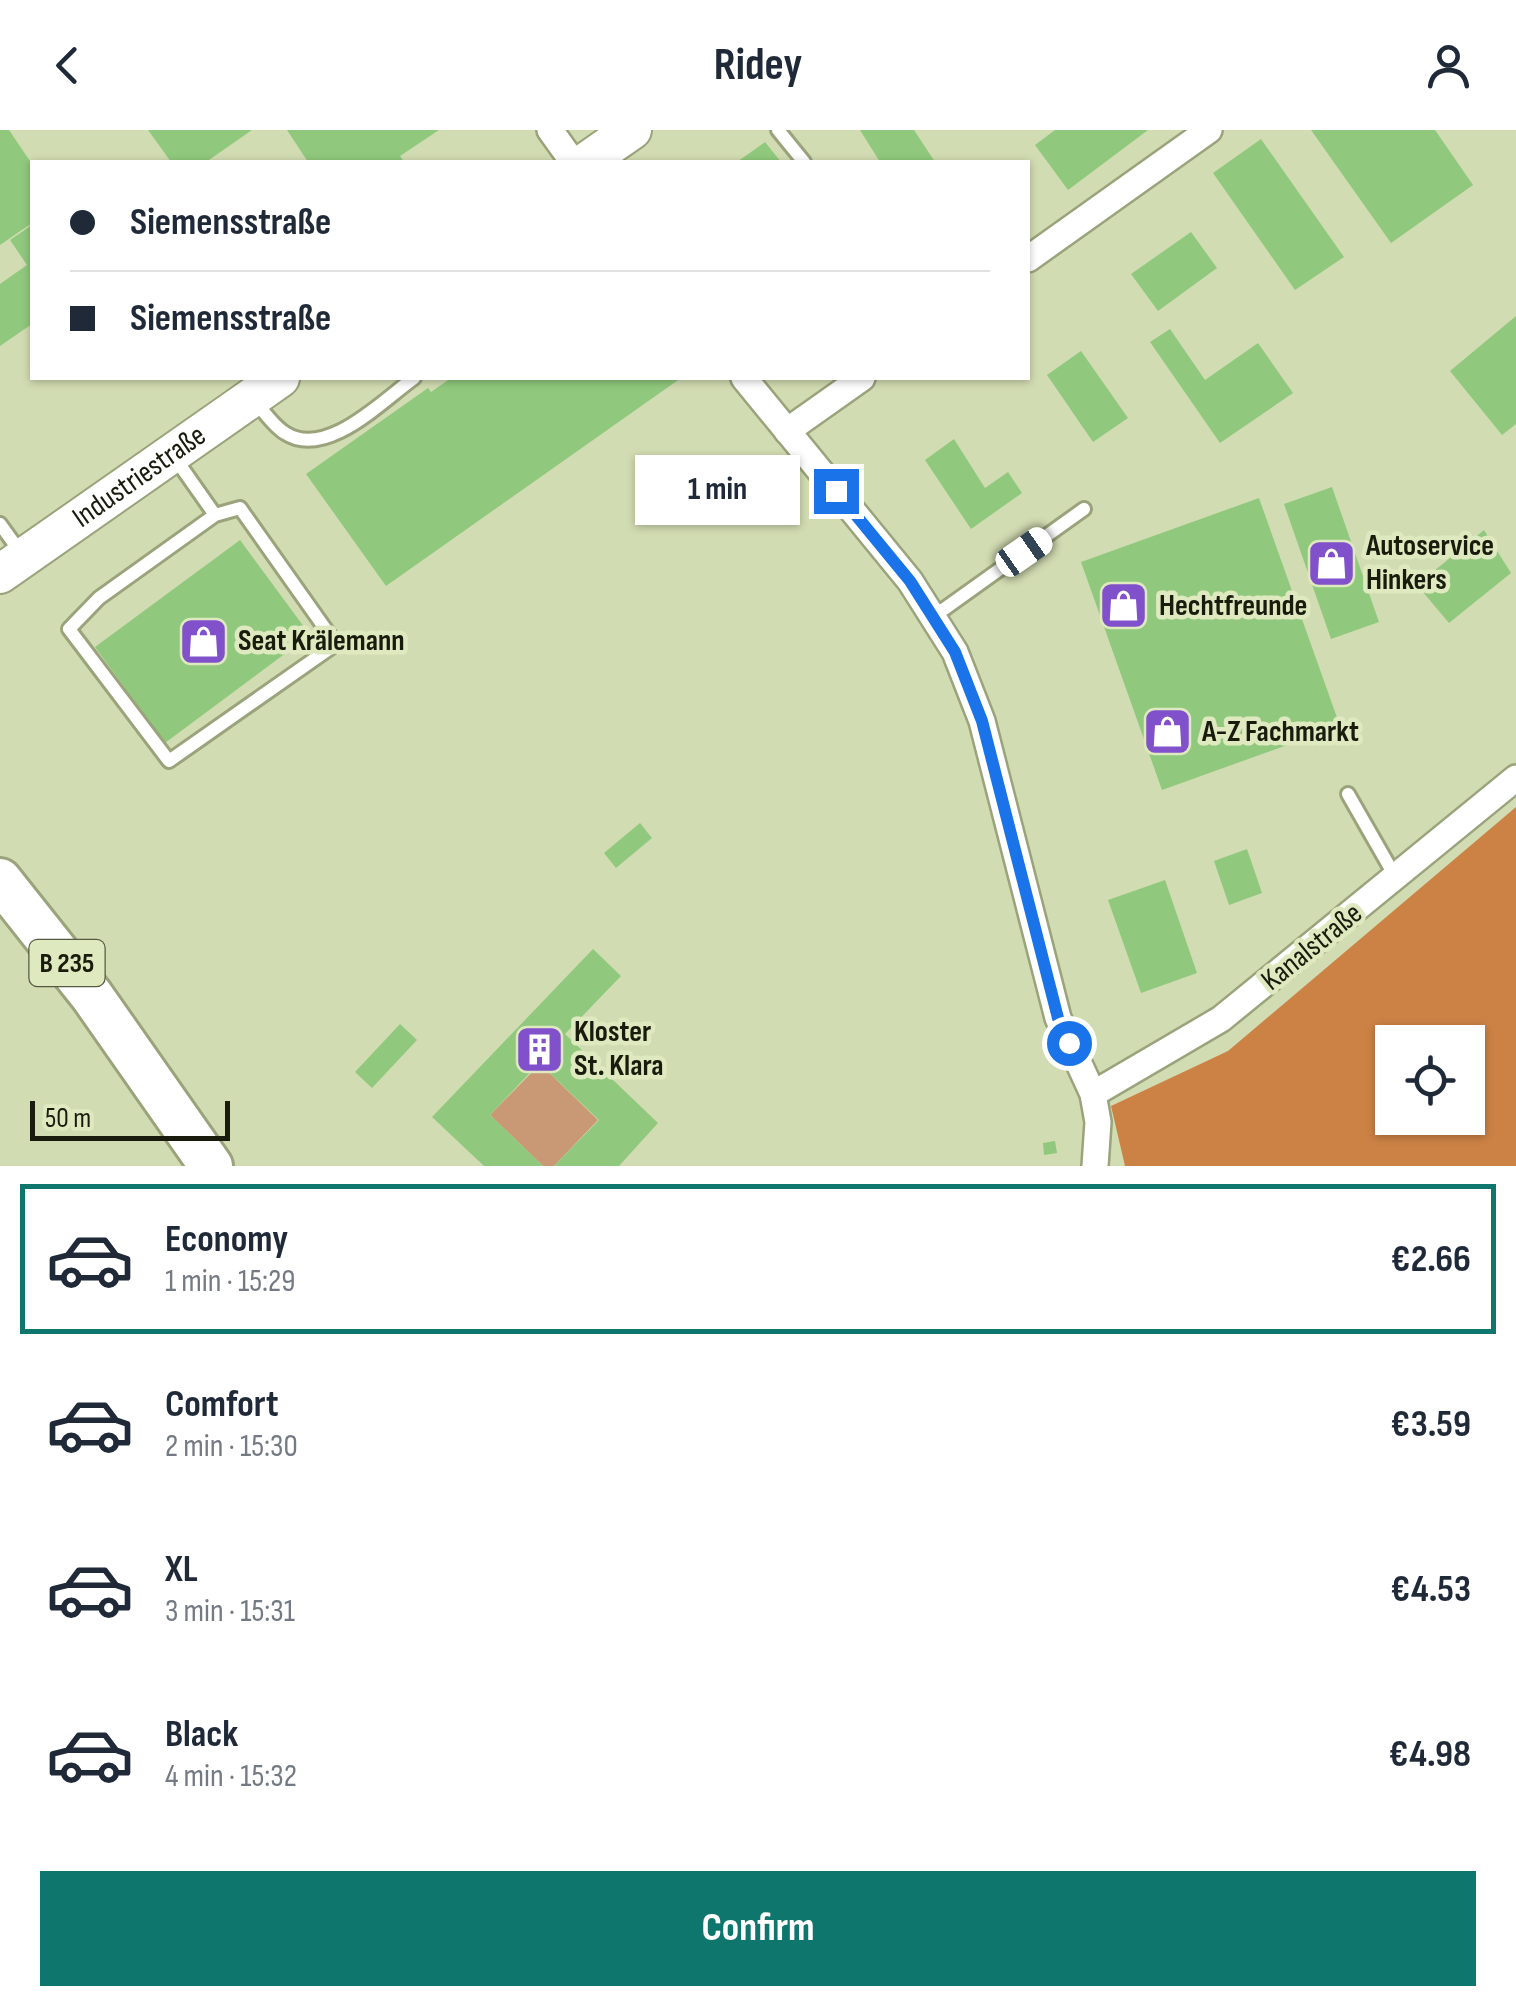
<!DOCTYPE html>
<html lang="en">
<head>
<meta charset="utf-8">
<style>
  body { margin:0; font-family:"Sofia Sans Condensed",sans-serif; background:#f2f2f3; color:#1f2937; height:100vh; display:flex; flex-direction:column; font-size:38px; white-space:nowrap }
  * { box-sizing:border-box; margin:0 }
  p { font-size:32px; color:#747a83 }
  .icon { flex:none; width:55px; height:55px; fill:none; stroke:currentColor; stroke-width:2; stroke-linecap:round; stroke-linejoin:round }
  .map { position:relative; height:1036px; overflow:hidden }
  .details { display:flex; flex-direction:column; background:#fff; flex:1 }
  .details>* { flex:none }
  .hud { position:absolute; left:30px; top:30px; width:1000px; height:220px; border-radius:0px; box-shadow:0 2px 8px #0004; display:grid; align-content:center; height:220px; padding:0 40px; background:#fff }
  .controls { position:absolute; left:1375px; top:895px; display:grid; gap:20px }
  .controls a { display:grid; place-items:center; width:110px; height:110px; border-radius:0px; background:#fff; box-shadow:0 2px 8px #0004; font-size:50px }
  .scale { position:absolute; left:30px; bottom:25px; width:200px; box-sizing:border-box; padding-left:10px; border:5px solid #191c0d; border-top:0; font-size:28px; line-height:35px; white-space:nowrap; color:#191c0d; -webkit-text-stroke:8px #dfe9bf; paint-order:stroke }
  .end { position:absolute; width:45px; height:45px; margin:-22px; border:12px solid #1a73e8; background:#fff; box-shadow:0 0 0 5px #fff }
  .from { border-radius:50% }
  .bubble { position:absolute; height:70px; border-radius:0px; background:#fff; box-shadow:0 2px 8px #0004; font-size:32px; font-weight:700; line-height:70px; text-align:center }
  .car { position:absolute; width:30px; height:60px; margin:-30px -15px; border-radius:12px; box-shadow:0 0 8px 2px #0007; background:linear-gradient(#fff 24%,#345 0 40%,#fff 0 76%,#345 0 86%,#fff 0) }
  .hud b { display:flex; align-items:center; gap:35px; height:95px; font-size:38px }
  .hud b+b { border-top:2px solid #e0e1e3 }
  .hud i { width:25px; height:25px; background:#1f2937 }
  ul { padding:18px 0 0; list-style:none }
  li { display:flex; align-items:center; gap:30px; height:150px; margin:0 20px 15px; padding:0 20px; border:5px solid transparent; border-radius:0px }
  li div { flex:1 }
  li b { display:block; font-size:38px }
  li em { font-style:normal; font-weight:700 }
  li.current { border-color:#0f766e }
  li>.icon { width:90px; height:90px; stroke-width:1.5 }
  .cta { display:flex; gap:20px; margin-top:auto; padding:20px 40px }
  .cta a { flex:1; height:115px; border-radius:0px; background:#0f766e; color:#fff; font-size:40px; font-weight:700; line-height:115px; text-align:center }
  header { display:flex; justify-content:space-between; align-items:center; height:130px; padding:0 40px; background:#fff; font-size:45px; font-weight:700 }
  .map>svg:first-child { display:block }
  .green { fill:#c99975 }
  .forest { fill:#cc8245; fill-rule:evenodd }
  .building { fill:#90c97d }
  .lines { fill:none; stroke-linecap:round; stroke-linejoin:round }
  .lane-casing { stroke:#9aa37b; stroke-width:18 }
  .street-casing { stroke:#9aa37b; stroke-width:30 }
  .secondary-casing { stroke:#9aa37b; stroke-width:42 }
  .primary-casing { stroke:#9aa37b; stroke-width:48 }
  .lane { stroke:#fff; stroke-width:12 }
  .street { stroke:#fff; stroke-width:25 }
  .secondary { stroke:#fff; stroke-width:38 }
  .primary { stroke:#fff; stroke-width:42 }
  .route { stroke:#1a73e8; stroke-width:12 }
  .labels { text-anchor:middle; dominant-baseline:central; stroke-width:9; stroke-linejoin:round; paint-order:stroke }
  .shield { fill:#dfe9bf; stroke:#545a42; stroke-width:2.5 }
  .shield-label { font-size:28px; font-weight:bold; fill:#191c0d }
  .street-label { font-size:30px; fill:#191c0d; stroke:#dfe9bf }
  .poi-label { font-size:30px; font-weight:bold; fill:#191c0d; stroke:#dfe9bf; text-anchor:start }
</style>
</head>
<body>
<header><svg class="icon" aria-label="back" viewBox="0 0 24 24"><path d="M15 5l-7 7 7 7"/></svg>Ridey<svg class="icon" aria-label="person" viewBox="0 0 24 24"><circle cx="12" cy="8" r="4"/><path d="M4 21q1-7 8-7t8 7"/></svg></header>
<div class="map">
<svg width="1516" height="1036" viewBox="0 0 1516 1036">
  <rect width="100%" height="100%" fill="#d2dcb2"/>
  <!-- green -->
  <path class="green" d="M540 934 598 990 554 1036H543L490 985Z"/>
  <!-- forest -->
  <path class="forest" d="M1516 677V1036H1125L1111 976 1228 921ZM1392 912H1468V988H1392Z"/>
  <!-- building -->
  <g class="building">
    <path d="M0 0H9L32 34V93L0 115Z"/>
    <path d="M148 0H252L206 32H171Z"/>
    <path d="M287 0H439L400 26 404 32H308Z"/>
    <path d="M860 0H914L935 32H880Z"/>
    <path d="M1055 0H1148L1068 60 1035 15Z"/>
    <path d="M1311 0H1435L1473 55 1391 113Z"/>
    <path d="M1261 9 1344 127 1295 160 1213 43Z"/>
    <path d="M765 12 781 32H737Z"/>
    <path d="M32 95V194L0 216V154L27 135 10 110Z"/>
    <path d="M1191 102 1217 138 1158 181 1131 144Z"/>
    <path d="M1516 186V294L1502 305 1450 241Z"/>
    <path d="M1170 199 1205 250 1258 213 1293 263 1220 313 1150 212Z"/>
    <path d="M1081 221 1128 288 1093 312 1047 245Z"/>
    <path d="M451 248H681L386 456 306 344 428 258 431 262Z"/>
    <path d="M954 309 985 358 1008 342 1022 363 971 399 925 330Z"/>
    <path d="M1332 357 1379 492 1331 509 1284 374Z"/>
    <path d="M1259 368 1340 596 1162 660 1081 432Z"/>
    <path d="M1484 400 1511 443 1449 493 1417 455Z"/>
    <path d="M240 410 310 505 165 613 95 517Z"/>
    <path d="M640 693 652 708 616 738 604 723Z"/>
    <path d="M1247 719 1262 763 1229 775 1214 731Z"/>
    <path d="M1165 750 1197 843 1141 863 1108 770Z"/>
    <path d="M593 819 621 846 565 904 658 993 619 1036H554L599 990 539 933 490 985 543 1036H484L432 987Z"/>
    <path d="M400 894 417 910 372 958 355 942Z"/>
    <path d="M1055 1011 1057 1023 1044 1025 1043 1013Z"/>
  </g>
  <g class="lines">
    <defs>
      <g id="lane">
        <path d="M778 0 804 32"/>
        <path d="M253 269C263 280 273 296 285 303 326 330 383 270 414 248"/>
        <path d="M175 328 215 385 99 468 69 499 169 631 336 514 240 378 215 385"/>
        <path d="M0 394 23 426"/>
        <path d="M933 487 1084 379"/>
        <path d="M1348 664 1396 748"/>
      </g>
      <g id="street">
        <path d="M550 0 573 32"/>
        <path d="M1028 129 1209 0"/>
        <path d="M744 248 910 451 955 522 982 591 1058 888 1093 964 1098 992 1095 1036"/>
        <path d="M787 301 862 248"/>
        <path d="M1093 964 1221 889 1516 648"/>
      </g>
      <g id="secondary">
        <path d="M586 32 632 0"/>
        <path id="s1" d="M0 444 280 248"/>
      </g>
      <path id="primary" d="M0 750 92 866 211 1036"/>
    </defs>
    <!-- lane casing -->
    <use href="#lane" class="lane-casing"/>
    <!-- street casing -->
    <use href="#street" class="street-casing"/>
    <!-- secondary casing -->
    <use href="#secondary" class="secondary-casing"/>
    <!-- primary casing -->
    <use href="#primary" class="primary-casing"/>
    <!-- lane -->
    <use href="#lane" class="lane"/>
    <!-- street -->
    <use href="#street" class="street"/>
    <!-- secondary -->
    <use href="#secondary" class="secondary"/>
    <!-- primary -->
    <use href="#primary" class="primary"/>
  </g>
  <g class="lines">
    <!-- route -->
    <path class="route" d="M836 361 910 451 955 522 982 591 1058 888 1069 913"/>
  </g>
  <!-- icons -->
  <defs>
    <symbol id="shop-square" viewBox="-11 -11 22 22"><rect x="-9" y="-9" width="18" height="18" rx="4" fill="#8051ca" stroke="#dfe9bf"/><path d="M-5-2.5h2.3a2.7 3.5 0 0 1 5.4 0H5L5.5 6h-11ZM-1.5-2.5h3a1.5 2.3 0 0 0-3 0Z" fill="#fff"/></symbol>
    <symbol id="building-square" viewBox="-11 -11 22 22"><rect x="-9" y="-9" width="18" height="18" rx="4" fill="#8051ca" stroke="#dfe9bf"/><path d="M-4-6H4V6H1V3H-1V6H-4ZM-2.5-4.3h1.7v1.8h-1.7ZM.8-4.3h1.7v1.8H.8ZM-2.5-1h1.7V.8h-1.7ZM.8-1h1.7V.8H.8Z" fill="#fff"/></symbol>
  </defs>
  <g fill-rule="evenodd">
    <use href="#shop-square" x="1304" y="406" width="55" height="55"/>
    <use href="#shop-square" x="1096" y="448" width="55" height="55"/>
    <use href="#shop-square" x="176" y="484" width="55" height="55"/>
    <use href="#shop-square" x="1140" y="574" width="55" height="55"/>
    <use href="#building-square" x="512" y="892" width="55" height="55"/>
  </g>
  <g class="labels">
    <!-- shield labels -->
    <rect class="shield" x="29.5" y="810" width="75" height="46" rx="8"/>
    <g class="shield-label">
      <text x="67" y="833">B 235</text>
    </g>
    <!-- street labels -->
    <g class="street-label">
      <text stroke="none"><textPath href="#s1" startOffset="170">Industriestraße</textPath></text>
      <text transform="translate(1312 817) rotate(-39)">Kanalstraße</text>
    </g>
    <!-- poi labels -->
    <g class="poi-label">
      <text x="1366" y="416">Autoservice<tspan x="1366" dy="34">Hinkers</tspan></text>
      <text x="1159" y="476">Hechtfreunde</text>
      <text x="238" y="511">Seat Krälemann</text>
      <text x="1202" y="602">A-Z Fachmarkt</text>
      <text x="574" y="902">Kloster<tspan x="574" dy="34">St. Klara</tspan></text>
    </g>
  </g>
</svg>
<div class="controls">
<a><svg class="icon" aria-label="locate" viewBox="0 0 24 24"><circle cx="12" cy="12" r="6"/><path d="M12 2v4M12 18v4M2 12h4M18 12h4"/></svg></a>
</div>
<div class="scale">50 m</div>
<i class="end from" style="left:1069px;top:913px"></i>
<i class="end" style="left:836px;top:361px"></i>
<div class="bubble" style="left:635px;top:325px;width:165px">1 min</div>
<i class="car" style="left:1024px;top:422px;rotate:55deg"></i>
<div class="hud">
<b><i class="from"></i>Siemensstraße</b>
<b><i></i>Siemensstraße</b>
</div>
</div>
<section class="details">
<ul>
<li class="current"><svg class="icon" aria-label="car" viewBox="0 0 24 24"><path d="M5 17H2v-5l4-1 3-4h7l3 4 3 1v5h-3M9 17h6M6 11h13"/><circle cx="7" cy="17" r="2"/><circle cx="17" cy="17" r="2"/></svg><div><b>Economy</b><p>1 min · 15:29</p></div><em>€2.66</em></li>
<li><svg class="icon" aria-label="car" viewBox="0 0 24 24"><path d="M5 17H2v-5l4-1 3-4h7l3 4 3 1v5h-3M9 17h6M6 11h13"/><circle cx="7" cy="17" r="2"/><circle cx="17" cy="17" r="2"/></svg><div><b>Comfort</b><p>2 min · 15:30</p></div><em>€3.59</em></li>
<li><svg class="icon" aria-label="car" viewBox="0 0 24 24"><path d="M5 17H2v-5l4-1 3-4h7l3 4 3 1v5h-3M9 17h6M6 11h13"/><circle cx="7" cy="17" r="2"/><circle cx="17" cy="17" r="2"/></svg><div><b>XL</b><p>3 min · 15:31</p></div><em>€4.53</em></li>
<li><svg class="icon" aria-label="car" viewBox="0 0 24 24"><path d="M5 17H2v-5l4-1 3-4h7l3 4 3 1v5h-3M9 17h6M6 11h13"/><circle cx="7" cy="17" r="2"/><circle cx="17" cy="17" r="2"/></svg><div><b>Black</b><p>4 min · 15:32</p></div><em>€4.98</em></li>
</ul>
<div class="cta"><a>Confirm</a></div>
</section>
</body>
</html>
